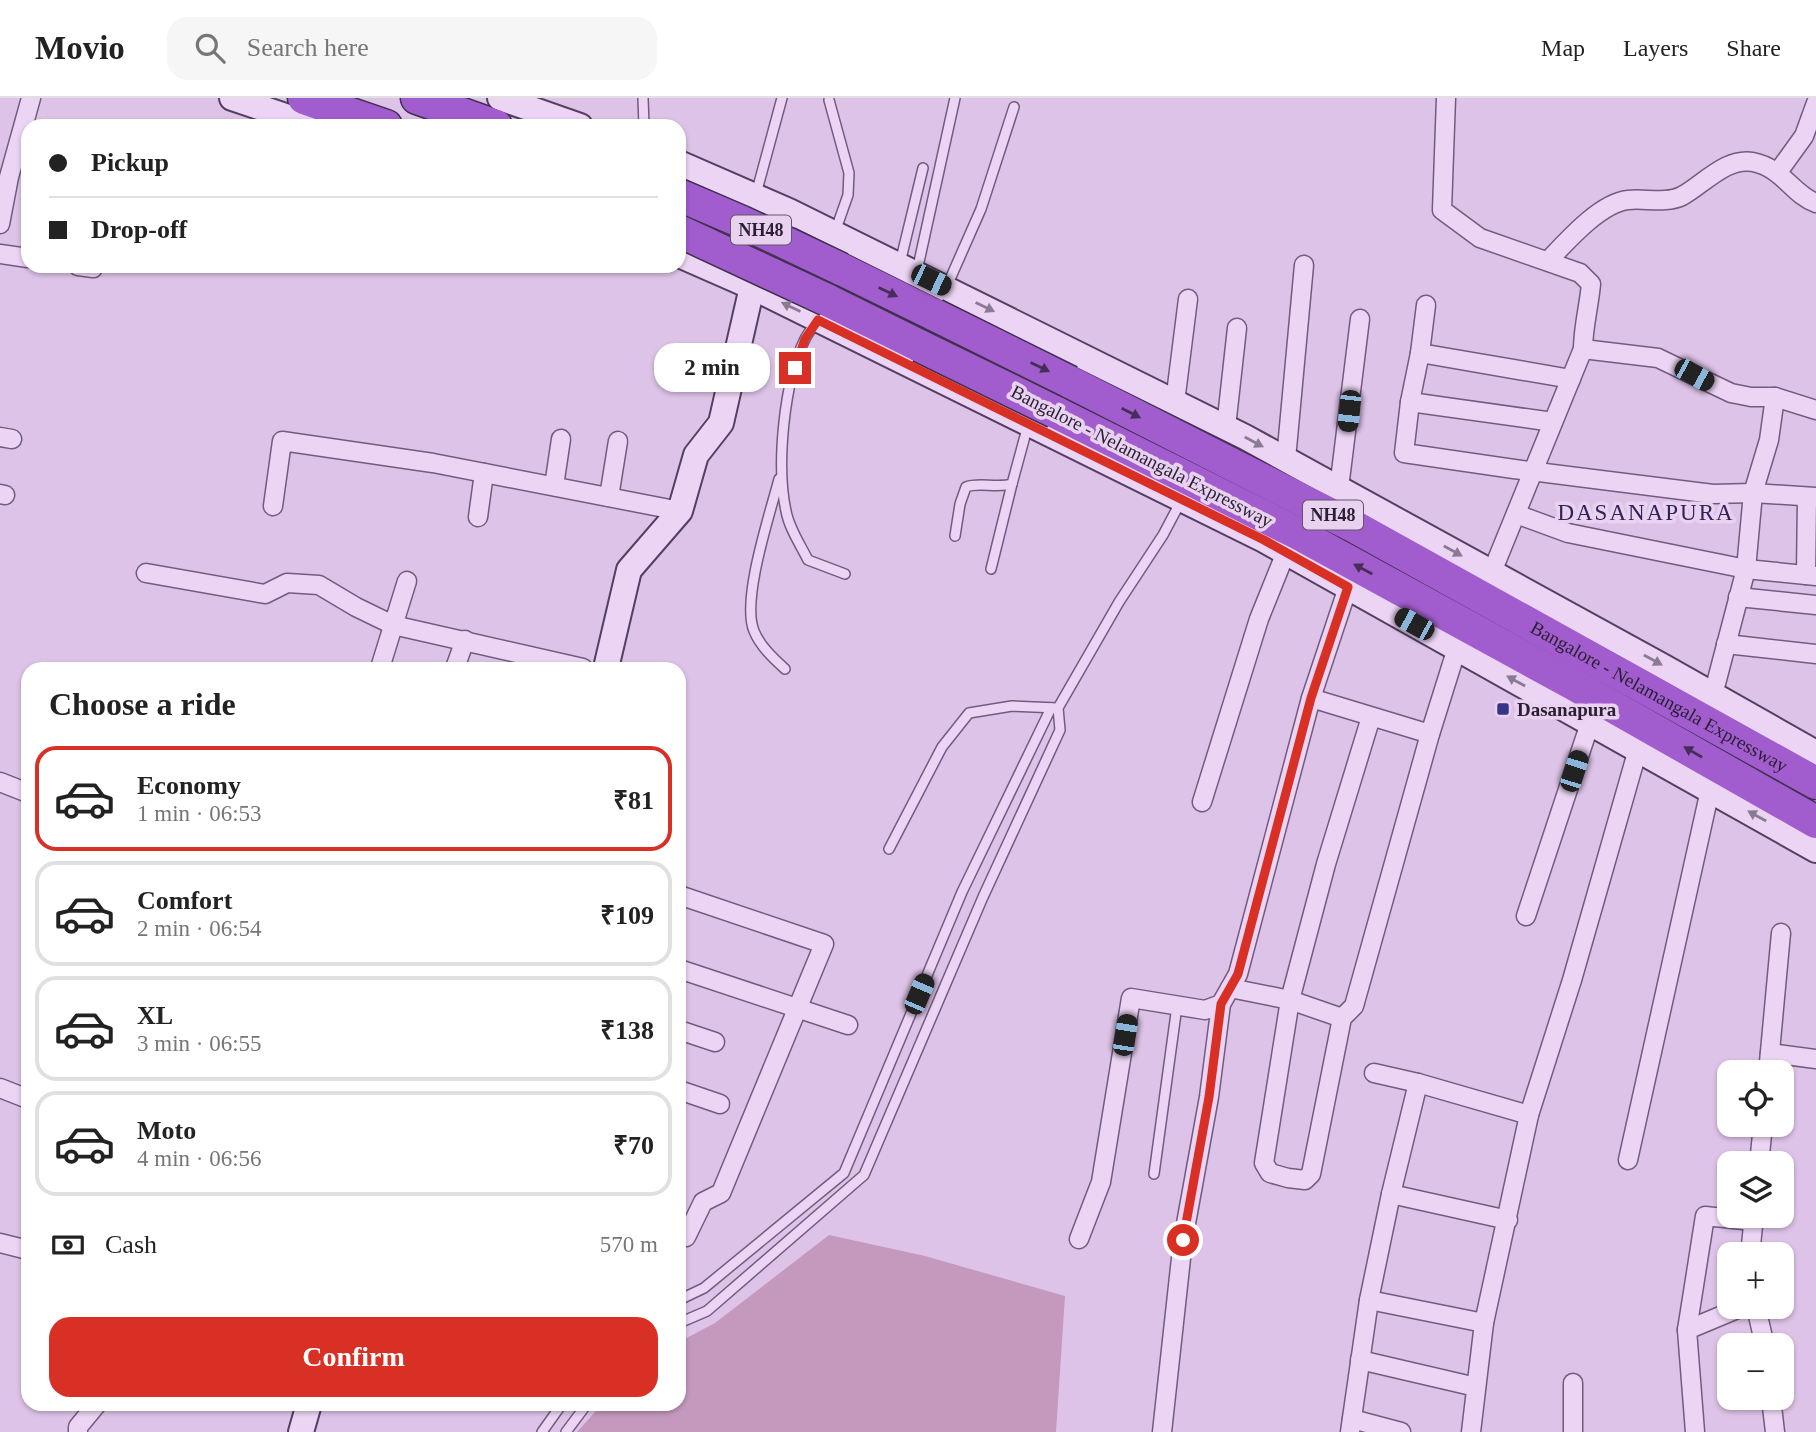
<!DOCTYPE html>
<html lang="en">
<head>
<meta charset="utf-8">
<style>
  body { margin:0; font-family:"Times New Roman",serif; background:#f6f6f6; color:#222; height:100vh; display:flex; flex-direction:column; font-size:26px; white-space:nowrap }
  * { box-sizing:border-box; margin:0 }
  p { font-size:23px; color:#767676 }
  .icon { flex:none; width:38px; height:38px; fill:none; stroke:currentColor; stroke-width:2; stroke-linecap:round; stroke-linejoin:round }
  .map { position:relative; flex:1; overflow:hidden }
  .side { position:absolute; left:21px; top:564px; width:665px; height:749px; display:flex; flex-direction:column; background:#fff; border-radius:21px; box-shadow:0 2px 5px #0004 }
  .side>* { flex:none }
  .top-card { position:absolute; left:21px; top:21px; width:665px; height:154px; border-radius:21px; box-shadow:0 2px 5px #0004; display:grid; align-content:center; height:154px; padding:0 28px; background:#fff }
  .controls { position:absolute; left:1717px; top:962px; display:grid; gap:14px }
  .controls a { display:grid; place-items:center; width:77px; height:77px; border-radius:14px; background:#fff; box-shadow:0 2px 5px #0004; font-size:35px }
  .end { position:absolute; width:32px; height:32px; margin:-16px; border:9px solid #d93025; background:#fff; box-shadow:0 0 0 4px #fff }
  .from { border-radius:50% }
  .bubble { position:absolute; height:49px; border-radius:21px; background:#fff; box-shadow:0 2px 5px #0004; font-size:23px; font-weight:800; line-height:49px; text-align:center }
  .car { position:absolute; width:21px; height:42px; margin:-21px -10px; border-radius:9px; box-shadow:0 0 5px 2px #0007; background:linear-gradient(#222 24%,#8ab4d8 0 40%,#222 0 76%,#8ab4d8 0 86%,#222 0) }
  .top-card b { display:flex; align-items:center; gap:24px; height:66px; font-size:26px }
  .top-card b+b { border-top:2px solid #e0e0e0 }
  .top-card i { width:18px; height:18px; background:#222 }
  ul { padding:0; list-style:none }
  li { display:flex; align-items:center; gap:21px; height:105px; margin:0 14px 10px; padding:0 14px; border:4px solid #e0e0e0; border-radius:21px }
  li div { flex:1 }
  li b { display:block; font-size:26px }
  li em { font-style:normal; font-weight:800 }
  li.selected { border-color:#d93025 }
  li>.icon { width:63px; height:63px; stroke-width:1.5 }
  h2 { padding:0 28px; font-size:32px; line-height:84px }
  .pay { display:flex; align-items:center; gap:18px; height:77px; padding:0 28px; font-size:26px }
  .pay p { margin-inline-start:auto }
  .action { display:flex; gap:14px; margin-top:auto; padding:14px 28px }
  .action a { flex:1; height:80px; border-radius:21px; background:#d93025; color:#fff; font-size:28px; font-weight:800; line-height:80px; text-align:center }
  header { display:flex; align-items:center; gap:42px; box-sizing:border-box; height:98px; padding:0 35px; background:#fff; border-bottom:2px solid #e0e0e0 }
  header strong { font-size:33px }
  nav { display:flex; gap:38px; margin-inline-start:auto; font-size:24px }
  .search { width:490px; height:63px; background:#f6f6f6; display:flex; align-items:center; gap:18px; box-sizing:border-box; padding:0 24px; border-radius:21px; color:#767676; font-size:26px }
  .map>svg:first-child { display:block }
  .grass { fill:#c599be }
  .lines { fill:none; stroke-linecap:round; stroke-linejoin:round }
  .lane-casing { stroke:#715c80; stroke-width:12 }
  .street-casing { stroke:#715c80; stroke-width:21 }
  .secondary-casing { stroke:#523f62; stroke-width:28 }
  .highway-casing { stroke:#3f304e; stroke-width:35 }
  .lane { stroke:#ecd5f4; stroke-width:9 }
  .street { stroke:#ecd5f4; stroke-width:18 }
  .secondary { stroke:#ecd5f4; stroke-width:24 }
  .highway { stroke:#a15dce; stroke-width:32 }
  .highway-bridge-casing { stroke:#3f304e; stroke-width:35; stroke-linecap:butt }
  .highway-bridge { stroke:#a15dce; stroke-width:32 }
  .oneway { fill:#472e59 }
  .oneway2 { fill:#8a7a93 }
  .route { stroke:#d93025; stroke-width:9 }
  .poi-dot { fill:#363388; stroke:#e9d2f0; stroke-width:2.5 }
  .labels { text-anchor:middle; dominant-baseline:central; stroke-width:7; stroke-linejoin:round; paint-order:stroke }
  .shield { fill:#e9d2f0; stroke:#63546b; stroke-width:2 }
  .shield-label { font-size:18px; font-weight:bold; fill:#291e32 }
  .street-label { font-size:19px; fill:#291e32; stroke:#e9d2f0 }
  .poi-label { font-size:19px; font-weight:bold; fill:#291e32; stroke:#e9d2f0; text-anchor:start }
  .quarter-label { font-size:23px; letter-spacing:2px; fill:#302359; stroke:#e9d2f0 }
</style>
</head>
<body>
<header>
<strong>Movio</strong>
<div class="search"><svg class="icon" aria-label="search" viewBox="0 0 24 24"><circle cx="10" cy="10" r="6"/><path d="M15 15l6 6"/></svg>Search here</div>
<nav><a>Map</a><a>Layers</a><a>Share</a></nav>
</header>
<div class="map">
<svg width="1816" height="1334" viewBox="0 0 1816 1334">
  <rect width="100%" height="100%" fill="#dec3e8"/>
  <!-- grass -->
  <path class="grass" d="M829 1137 925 1158 1065 1198 1056 1334H577L602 1306H679V1244L715 1225Z"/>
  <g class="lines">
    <defs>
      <g id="lane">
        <path d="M643 0 644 28"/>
        <path d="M829 2 849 75 848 97 835 134"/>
        <path d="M756 96 782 0"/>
        <path d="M900 165 923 70"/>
        <path d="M917 173 955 0"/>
        <path d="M947 188 981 111 1014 9"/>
        <path d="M817 223C813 229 808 235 805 241 784 283 776 367 786 413 789 430 800 446 808 462L845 476"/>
        <path d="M779 381C770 416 741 502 754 533 760 548 773 560 785 571"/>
        <path d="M955 438 960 406 966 389C977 384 997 390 1012 386L1028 327"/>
        <path d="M991 471 1012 386"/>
        <path d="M889 751 942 649 969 615 1012 608 1057 610"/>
        <path d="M1154 1076 1177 908"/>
        <path d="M679 1202 704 1190 844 1075 962 794 1051 610"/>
        <path d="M679 1225 707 1213 864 1077 983 799 1060 632 1058 610 1119 504 1163 437 1181 403"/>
        <path d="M542 1334 562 1306"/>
        <path d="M566 1334 587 1306"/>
      </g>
      <g id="street">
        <path d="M1446 0 1442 112 1480 140 1580 175 1591 186C1589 208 1583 230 1583 251"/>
        <path d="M1778 74 1804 38 1816 5"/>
        <path d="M0 126 9 79 31 0"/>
        <path d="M0 156 28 160"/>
        <path d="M1548 163C1567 143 1600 105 1628 102 1645 100 1666 106 1682 98 1704 86 1726 59 1753 64 1783 70 1793 97 1816 105"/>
        <path d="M78 168 93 170 94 168"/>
        <path d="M1420 255 1426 207"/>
        <path d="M1775 299 1816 312"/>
        <path d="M1175 304 1188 201"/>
        <path d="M1410 304 1404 355 1514 371 1713 396 1753 395 1816 399"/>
        <path d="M1553 324 1410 304 1420 255 1571 281"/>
        <path d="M1226 329 1237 230"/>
        <path d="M0 339 12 341"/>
        <path d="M1286 361 1304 167"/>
        <path d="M554 388 561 341"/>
        <path d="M1339 390 1360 221"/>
        <path d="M0 396 5 397"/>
        <path d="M609 399 618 343"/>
        <path d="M273 408 282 343 433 365 680 413"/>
        <path d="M1516 416 1568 435 1746 471 1816 478"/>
        <path d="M478 419 484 375"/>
        <path d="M1492 474 1583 251 1658 260 1731 295 1751 299H1775L1769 342 1753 395 1746 471 1713 597"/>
        <path d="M146 475 265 496 287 485 319 487 356 509 393 527 583 570"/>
        <path d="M1806 477 1807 400"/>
        <path d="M1738 499 1816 507"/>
        <path d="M1726 546 1816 556"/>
        <path d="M380 570 407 483"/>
        <path d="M455 570 465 542"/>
        <path d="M1311 600 1430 636"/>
        <path d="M1371 619 1326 766 1290 902 1264 1065 1270 1075 1288 1080 1305 1082 1311 1076 1342 920 1354 908 1430 636 1457 550"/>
        <path d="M0 684 28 695"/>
        <path d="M1202 704 1259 521 1286 454"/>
        <path d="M679 797 824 846 721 1095 703 1104 686 1139"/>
        <path d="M1526 818 1590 625"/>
        <path d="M679 871 848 927"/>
        <path d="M1230 890 1290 902 1342 920"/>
        <path d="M679 932 715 944"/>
        <path d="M1770 955 1816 961"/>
        <path d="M1374 975 1418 985"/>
        <path d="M1768 975 1781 835"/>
        <path d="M0 990 28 1001"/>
        <path d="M679 992 720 1006"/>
        <path d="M1628 1062 1710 692"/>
        <path d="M1759 1066 1763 1027"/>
        <path d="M1391 1096 1508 1122"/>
        <path d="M1079 1141 1101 1084 1131 900 1205 912 1221 906 1238 876 1311 600 1348 489"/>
        <path d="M0 1145 28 1152"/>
        <path d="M1750 1157 1754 1118"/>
        <path d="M1369 1202 1484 1225"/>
        <path d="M1756 1209 1765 1248"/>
        <path d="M1687 1232 1705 1118 1753 1123"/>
        <path d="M1360 1262 1476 1289"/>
        <path d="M1573 1285V1334"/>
        <path d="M1771 1300 1775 1334"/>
        <path d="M1352 1321 1401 1334"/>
        <path d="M78 1334V1329L97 1306"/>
        <path d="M1162 1334 1183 1142 1209 999 1221 906"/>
        <path d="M1350 1334 1369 1202 1391 1096 1418 985 1529 1017"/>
        <path d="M1471 1334 1484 1225 1529 1017 1572 882 1638 651"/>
        <path d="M1695 1334 1687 1232 1742 1209"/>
      </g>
      <g id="secondary">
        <path d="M232 0 315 28"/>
        <path d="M500 0 580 28"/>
        <path d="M679 65 789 113 1245 339 1664 569 1816 655"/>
        <path d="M679 157 752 189 1264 442 1816 752"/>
        <path d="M606 570 629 472 680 413 696 357 721 325 752 189 784 124"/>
        <path d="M301 1334 309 1306"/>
      </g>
      <g id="highway">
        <path d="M304 0 386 28"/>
        <path d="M417 0 496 28"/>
        <path d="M841 171 935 217"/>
        <path d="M827 202 920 248"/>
        <path id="s1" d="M1070 284 1355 429 1816 685"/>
        <path d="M1055 314 1297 435 1573 586 1816 724"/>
      </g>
    </defs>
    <!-- lane casing -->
    <use href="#lane" class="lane-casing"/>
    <!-- street casing -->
    <use href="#street" class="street-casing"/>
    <!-- secondary casing -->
    <use href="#secondary" class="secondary-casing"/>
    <!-- highway casing -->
    <use href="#highway" class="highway-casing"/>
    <!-- lane -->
    <use href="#lane" class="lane"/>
    <!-- street -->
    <use href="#street" class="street"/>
    <!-- secondary -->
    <use href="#secondary" class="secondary"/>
    <!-- highway -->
    <use href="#highway" class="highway"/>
    <defs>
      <g id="highway-bridge">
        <path d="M679 97 742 124 841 171"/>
        <path d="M679 133 827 202"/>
        <path d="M935 217 1070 284"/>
        <path d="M920 248 1055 314"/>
      </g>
    </defs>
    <!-- highway-bridge casing -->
    <use href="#highway-bridge" class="highway-bridge-casing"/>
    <!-- highway-bridge -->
    <use href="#highway-bridge" class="highway-bridge"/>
  </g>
  <!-- one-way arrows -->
  <defs><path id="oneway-solid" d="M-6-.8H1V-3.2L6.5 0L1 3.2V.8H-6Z" transform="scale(1.75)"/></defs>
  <g class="oneway">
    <use href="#oneway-solid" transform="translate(888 194) rotate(26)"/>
    <use href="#oneway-solid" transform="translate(1040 269) rotate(26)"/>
    <use href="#oneway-solid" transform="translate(1131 315) rotate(27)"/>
    <use href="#oneway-solid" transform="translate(1363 471) rotate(-152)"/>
    <use href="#oneway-solid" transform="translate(1693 654) rotate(-150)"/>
  </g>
  <g class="oneway2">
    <use href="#oneway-solid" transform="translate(791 209) rotate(-154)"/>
    <use href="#oneway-solid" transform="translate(985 209) rotate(26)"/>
    <use href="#oneway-solid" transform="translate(1254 344) rotate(28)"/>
    <use href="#oneway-solid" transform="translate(1453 453) rotate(29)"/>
    <use href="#oneway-solid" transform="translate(1653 562) rotate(29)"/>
    <use href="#oneway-solid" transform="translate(1516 583) rotate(-151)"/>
    <use href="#oneway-solid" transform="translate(1757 718) rotate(-151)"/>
  </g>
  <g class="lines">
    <!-- route -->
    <path class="route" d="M795 270 805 241 818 222 1264 442 1348 489 1311 600 1238 876 1221 906 1209 999 1183 1142"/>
  </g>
  <!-- markers -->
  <rect class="poi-dot" x="1496" y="604" width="14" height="14" rx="3.5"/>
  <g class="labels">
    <!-- shield labels -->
    <g class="shield">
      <rect x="731" y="117.5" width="60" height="29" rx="5"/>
      <rect x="1303" y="402.5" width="60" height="29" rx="5"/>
    </g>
    <g class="shield-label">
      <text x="761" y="132">NH48</text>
      <text x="1333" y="417">NH48</text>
    </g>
    <!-- street labels -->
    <g class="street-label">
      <text transform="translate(1142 358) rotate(27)">Bangalore - Nelamangala Expressway</text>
      <text stroke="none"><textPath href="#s1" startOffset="668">Bangalore - Nelamangala Expressway</textPath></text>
    </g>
    <!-- poi labels -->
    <g class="poi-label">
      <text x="1517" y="611">Dasanapura</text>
    </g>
    <!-- quarter labels -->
    <g class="quarter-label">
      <text x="1646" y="414">DASANAPURA</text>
    </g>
  </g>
</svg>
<div class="controls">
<a><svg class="icon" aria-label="locate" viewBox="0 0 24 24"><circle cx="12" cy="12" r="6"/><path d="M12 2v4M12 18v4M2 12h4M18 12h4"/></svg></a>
<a><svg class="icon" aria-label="layers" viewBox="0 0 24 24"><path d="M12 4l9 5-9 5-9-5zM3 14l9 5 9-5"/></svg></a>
<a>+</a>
<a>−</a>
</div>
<i class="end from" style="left:1183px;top:1142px"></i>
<i class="end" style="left:795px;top:270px"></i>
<div class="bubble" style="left:654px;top:245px;width:116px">2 min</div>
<i class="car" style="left:931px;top:182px;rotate:116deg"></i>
<i class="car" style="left:1694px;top:277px;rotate:119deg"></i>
<i class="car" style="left:1349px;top:313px;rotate:186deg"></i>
<i class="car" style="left:1414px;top:526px;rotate:299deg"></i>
<i class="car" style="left:1574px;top:673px;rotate:18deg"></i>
<i class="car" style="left:919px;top:896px;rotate:23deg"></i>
<i class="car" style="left:1125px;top:937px;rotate:9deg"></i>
<div class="top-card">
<b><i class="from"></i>Pickup</b>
<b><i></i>Drop-off</b>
</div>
<section class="side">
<h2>Choose a ride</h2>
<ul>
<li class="selected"><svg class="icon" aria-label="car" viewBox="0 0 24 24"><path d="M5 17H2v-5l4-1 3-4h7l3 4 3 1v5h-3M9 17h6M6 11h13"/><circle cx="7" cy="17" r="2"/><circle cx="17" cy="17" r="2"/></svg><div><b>Economy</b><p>1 min · 06:53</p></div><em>₹81</em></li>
<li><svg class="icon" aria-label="car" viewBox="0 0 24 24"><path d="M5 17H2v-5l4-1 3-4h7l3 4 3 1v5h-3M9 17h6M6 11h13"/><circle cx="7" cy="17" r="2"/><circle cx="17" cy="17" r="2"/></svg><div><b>Comfort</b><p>2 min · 06:54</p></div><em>₹109</em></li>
<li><svg class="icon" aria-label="car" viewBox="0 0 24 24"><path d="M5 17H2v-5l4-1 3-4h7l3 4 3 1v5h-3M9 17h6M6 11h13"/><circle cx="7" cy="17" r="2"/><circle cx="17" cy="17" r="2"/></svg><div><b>XL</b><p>3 min · 06:55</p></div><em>₹138</em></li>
<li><svg class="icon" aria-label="car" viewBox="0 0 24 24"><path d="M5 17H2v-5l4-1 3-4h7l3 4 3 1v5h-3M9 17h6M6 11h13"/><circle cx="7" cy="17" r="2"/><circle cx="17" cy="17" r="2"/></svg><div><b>Moto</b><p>4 min · 06:56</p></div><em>₹70</em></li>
</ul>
<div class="pay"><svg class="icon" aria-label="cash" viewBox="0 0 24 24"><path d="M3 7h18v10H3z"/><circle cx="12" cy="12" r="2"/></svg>Cash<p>570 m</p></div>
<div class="action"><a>Confirm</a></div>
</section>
</div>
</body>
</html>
